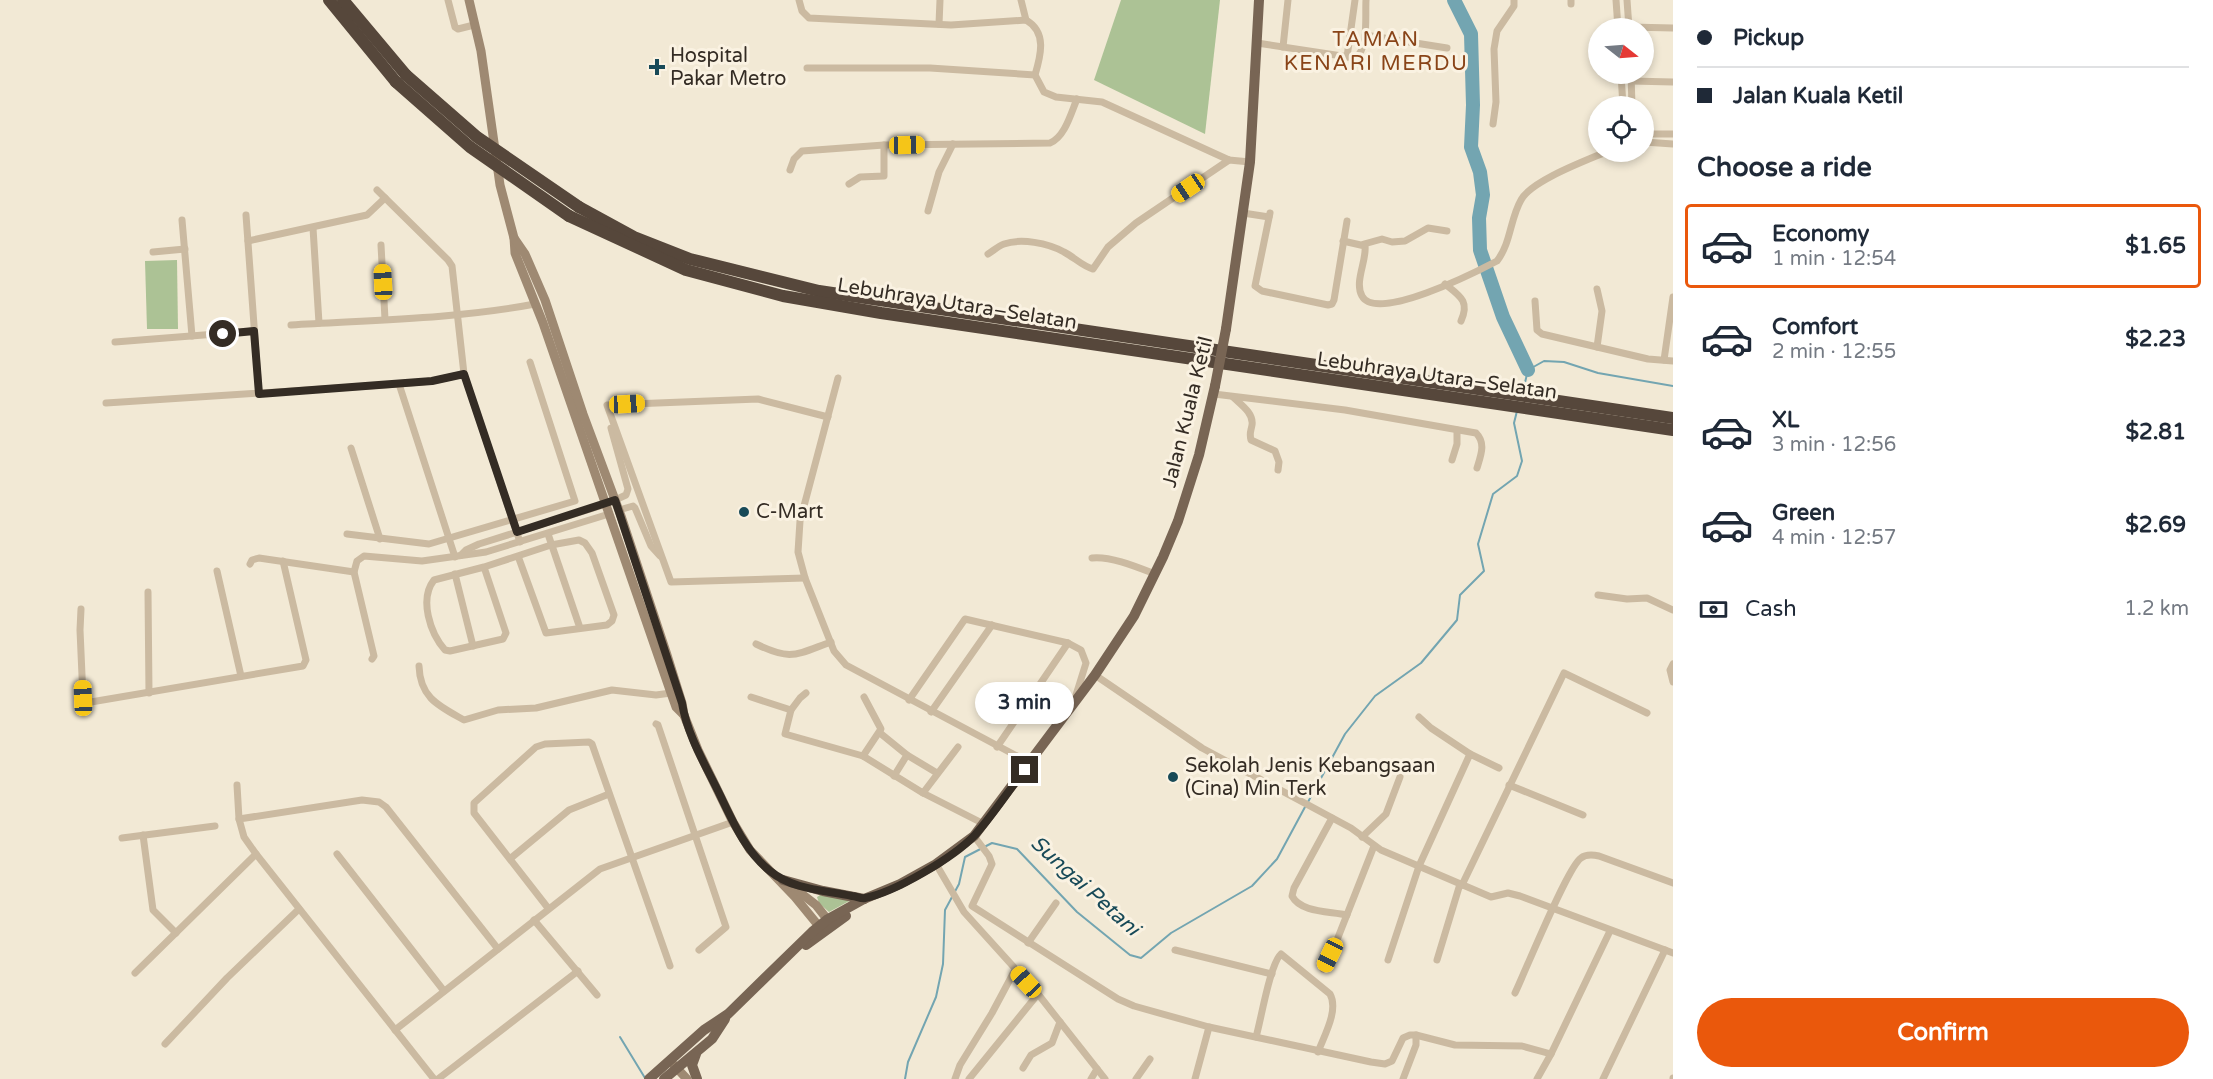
<!DOCTYPE html>
<html lang="en">
<head>
<meta charset="utf-8">
<style>
  body { margin:0; font-family:"Varela Round",sans-serif; background:#f6f6f7; color:#1f2937; height:100vh; display:flex; flex-direction:column; font-size:22px; white-space:nowrap }
  * { box-sizing:border-box; margin:0 }
  p { font-size:20px; color:#747a83 }
  .icon { flex:none; width:33px; height:33px; fill:none; stroke:currentColor; stroke-width:2; stroke-linecap:round; stroke-linejoin:round }
  .map { position:relative; flex:1; overflow:hidden }
  .sheet { display:flex; flex-direction:column; background:#fff; width:540px }
  .sheet>* { flex:none }
  .banner { display:grid; align-content:center; height:132px; padding:0 24px; background:#fff }
  .needle { width:39px; rotate:107deg }
  .buttons { position:absolute; left:1588px; top:18px; display:grid; gap:12px }
  .buttons a { display:grid; place-items:center; width:66px; height:66px; border-radius:50%; background:#fff; box-shadow:0 3px 9px #0003; font-size:30px }
  .end { position:absolute; width:27px; height:27px; margin:-14px; border:8px solid #342c24; background:#fff; box-shadow:0 0 0 3px #fff }
  .from { border-radius:50% }
  .bubble { position:absolute; height:42px; border-radius:21px; background:#fff; box-shadow:0 3px 9px #0003; font-size:20px; font-weight:700; line-height:42px; text-align:center }
  .car { position:absolute; width:18px; height:36px; margin:-18px -9px; border-radius:8px; box-shadow:0 0 4px 2px #0007; background:linear-gradient(#f5c518 24%,#345 0 40%,#f5c518 0 76%,#345 0 86%,#f5c518 0) }
  .banner b { display:flex; align-items:center; gap:21px; height:57px; font-size:22px }
  .banner b+b { border-top:2px solid #e0e1e3 }
  .banner i { width:15px; height:15px; background:#1f2937 }
  ul { padding:0; list-style:none }
  li { display:flex; align-items:center; gap:18px; height:84px; margin:0 12px 9px; padding:0 12px; border:3px solid transparent; border-radius:6px }
  li div { flex:1 }
  li b { display:block; font-size:22px }
  li em { font-style:normal; font-weight:700 }
  li.on { border-color:#ea580c }
  li>.icon { width:54px; height:54px; stroke-width:1.5 }
  h2 { padding:0 24px; font-size:27px; line-height:72px }
  .pay { display:flex; align-items:center; gap:15px; height:66px; padding:0 24px; font-size:22px }
  .pay p { margin-inline-start:auto }
  .cta { display:flex; gap:12px; margin-top:auto; padding:12px 24px }
  .cta a { flex:1; height:69px; border-radius:36px; background:#ea580c; color:#fff; font-size:24px; font-weight:700; line-height:69px; text-align:center }
  main { display:flex; flex:1; min-height:0 }
  .map>svg:first-child { display:block }
  .green { fill:#acc295 }
  .lines { fill:none; stroke-linecap:round; stroke-linejoin:round }
  .stream { stroke:#73a5b1; stroke-width:2 }
  .river { stroke:#73a5b1; stroke-width:14 }
  .minor { stroke:#cbbaa1; stroke-width:7 }
  .secondary { stroke:#9e8972; stroke-width:9 }
  .primary { stroke:#786554; stroke-width:10 }
  .motorway { stroke:#56473b; stroke-width:12 }
  .primary-bridge { stroke:#786554; stroke-width:10 }
  .motorway-bridge { stroke:#56473b; stroke-width:12 }
  .route { stroke:#342c24; stroke-width:8 }
  .poi-dot { fill:#184a58; stroke:#faf2e2; stroke-width:2 }
  .labels { text-anchor:middle; dominant-baseline:central; stroke-width:6; stroke-linejoin:round; paint-order:stroke }
  .poi-label { font-size:20px; fill:#342c24; stroke:#faf2e2; text-anchor:start }
  .street-label { font-size:20px; fill:#342c24; stroke:#faf2e2 }
  .neighbourhood-label { font-size:21px; letter-spacing:1.5px; fill:#894418; stroke:#faf2e2 }
  .water-label { font-size:21px; font-style:italic; fill:#184a58; stroke:#faf2e2 }
</style>
</head>
<body>
<main>
<div class="map">
<svg width="1673" height="1079" viewBox="0 0 1673 1079">
  <rect width="100%" height="100%" fill="#f2e9d5"/>
  <!-- green -->
  <g class="green">
    <path d="M1121 0H1220L1205 134 1094 80Z"/>
    <path d="M177 260 178 329H147L145 261Z"/>
    <path d="M822 894 853 899 829 912 819 903 817 897Z"/>
  </g>
  <g class="lines">
    <!-- stream -->
    <g class="stream">
      <path d="M1523 391 1528 370 1544 361 1564 362 1598 373 1673 386"/>
      <path d="M1308 802 1345 734 1375 696 1421 663 1457 620 1460 595 1484 571 1478 544 1493 494 1517 476 1522 461 1514 423 1517 411"/>
      <path d="M620 1037 645 1078"/>
      <path d="M905 1079 908 1062 936 997 943 964 945 910 959 884 965 857 992 843 1017 849 1077 912 1130 955 1141 958 1171 933 1252 886 1277 859 1305 807"/>
    </g>
    <!-- river -->
    <path class="river" d="M1454 0 1471 34 1473 105 1471 147 1480 172 1483 195 1479 218 1480 250 1503 317 1528 370"/>
    <!-- minor -->
    <g class="minor">
      <path d="M448 0 455 27 458 29 474 25"/>
      <path d="M799 0 802 11 809 18 951 25 1026 20C1047 32 1041 55 1035 75L1044 92 1056 97 1102 102 1229 160 1250 162"/>
      <path d="M1021 0 1026 20"/>
      <path d="M1571 0V4"/>
      <path d="M1616 0 1618 28"/>
      <path d="M1627 0 1629 28"/>
      <path d="M939 24 940 0"/>
      <path d="M1629 27 1673 28"/>
      <path d="M1365 35 1447 48"/>
      <path d="M1257 43 1355 58C1369 50 1365 15 1366 0"/>
      <path d="M1283 47 1288 0"/>
      <path d="M1347 57 1355 0"/>
      <path d="M807 68H930L1035 75"/>
      <path d="M1621 74 1623 106"/>
      <path d="M1631 74 1632 106"/>
      <path d="M1631 81 1673 82"/>
      <path d="M1493 124 1496 102 1494 49 1497 31 1514 6V0"/>
      <path d="M1644 134H1673"/>
      <path d="M1644 142 1673 144"/>
      <path d="M790 170 794 159 802 151 884 145 1050 143C1065 137 1071 113 1077 99"/>
      <path d="M849 184 860 177 884 176V145"/>
      <path d="M377 190 448 260 452 266 464 374 520 542"/>
      <path d="M928 211 939 172 953 144"/>
      <path d="M1243 213 1269 217"/>
      <path d="M1270 213 1255 286 1262 291 1328 305 1332 304 1334 300 1347 221"/>
      <path d="M246 215 259 394"/>
      <path d="M182 220 192 336"/>
      <path d="M313 228 319 323"/>
      <path d="M248 241 367 215 385 198"/>
      <path d="M1343 241 1365 246C1367 260 1354 282 1362 296 1376 323 1476 272 1497 261 1511 243 1510 219 1521 200 1531 181 1585 161 1606 152"/>
      <path d="M1364 244 1382 239 1392 242 1405 241 1428 228 1447 231"/>
      <path d="M381 245 385 319"/>
      <path d="M153 252 185 249"/>
      <path d="M988 254C993 251 998 246 1004 244 1021 238 1048 243 1064 252 1074 257 1082 266 1093 269L1108 247 1136 223 1229 160"/>
      <path d="M1445 284C1460 296 1470 301 1461 321"/>
      <path d="M1597 289 1602 311 1597 347"/>
      <path d="M1535 301 1537 330 1542 334 1648 359 1673 361"/>
      <path d="M291 325C372 320 455 319 535 304"/>
      <path d="M115 342 254 331"/>
      <path d="M1664 360 1673 297"/>
      <path d="M838 378 800 521 798 552 805 578 834 651 846 665 1030 763"/>
      <path d="M399 384 455 557"/>
      <path d="M1214 394 1345 410 1476 433C1486 443 1481 455 1477 468"/>
      <path d="M1233 397C1240 404 1254 413 1252 425 1251 431 1249 433 1251 440L1275 451 1279 462 1278 470"/>
      <path d="M106 403 399 384 432 381 464 374"/>
      <path d="M611 428 628 489 626 495 615 500"/>
      <path d="M351 448 380 539"/>
      <path d="M1452 460 1457 444V430"/>
      <path d="M619 510 633 506 635 508 651 546 660 556"/>
      <path d="M347 534 429 544 575 501 530 362"/>
      <path d="M548 534 580 628"/>
      <path d="M461 555 466 550 479 544 606 504"/>
      <path d="M1092 558C1111 556 1137 567 1155 574"/>
      <path d="M250 564 252 560 259 558 354 572"/>
      <path d="M484 567 434 580C419 599 430 633 445 650L450 651 503 639 506 633 484 567 551 545 579 540 585 543 592 553 614 615 612 621 607 625 546 633 518 556"/>
      <path d="M217 571 241 676"/>
      <path d="M455 574 473 646"/>
      <path d="M805 578 671 582 607 405 758 399 828 417"/>
      <path d="M148 592 149 693"/>
      <path d="M1598 595 1627 599 1647 598 1673 610"/>
      <path d="M81 609 80 630 83 698 91 702 303 666 306 660 283 561"/>
      <path d="M756 644C791 661 795 655 831 642"/>
      <path d="M372 659 374 656 354 572 357 561 364 556 422 561 486 552 609 514"/>
      <path d="M1673 664 1670 670 1673 682"/>
      <path d="M419 666C420 698 439 706 464 720L498 710 536 708 612 690 656 695 671 693"/>
      <path d="M1095 675 1202 748 1351 828 1381 850 1491 897 1508 893 1520 896 1673 953"/>
      <path d="M751 697 791 710 800 698 806 693"/>
      <path d="M909 700 965 619 1068 643 1081 650 1086 663 1076 695"/>
      <path d="M791 710 785 734 863 756 923 793 984 824"/>
      <path d="M931 712 992 625"/>
      <path d="M1419 717 1431 728 1470 754"/>
      <path d="M656 724 658 725 726 927 699 950"/>
      <path d="M880 733 907 755 894 776"/>
      <path d="M997 747 1068 643"/>
      <path d="M907 755 937 773"/>
      <path d="M863 756 881 729 864 697"/>
      <path d="M237 785 239 819"/>
      <path d="M1509 785 1583 815"/>
      <path d="M923 793 958 747"/>
      <path d="M1332 818 1294 888 1292 896C1301 913 1330 911 1347 915"/>
      <path d="M143 835 153 910 176 933"/>
      <path d="M974 836 989 856 992 864 972 906 1118 999 1134 1006 1209 1027 1371 1062 1385 1064 1392 1061 1403 1038 1410 1035H1416L1455 1045 1522 1046 1551 1054 1610 931"/>
      <path d="M1362 837 1386 814 1400 777"/>
      <path d="M122 838 215 826"/>
      <path d="M337 854 444 991"/>
      <path d="M511 858 569 810 609 794"/>
      <path d="M936 864 964 912 1038 994 1105 1079"/>
      <path d="M1462 885 1564 673 1647 713"/>
      <path d="M548 908 474 813V803L536 747 545 744 589 742 592 744 670 966"/>
      <path d="M534 920 597 995"/>
      <path d="M1028 943 1056 903"/>
      <path d="M1175 950 1272 974"/>
      <path d="M1388 960 1419 866 1470 754 1499 768"/>
      <path d="M1437 960 1460 884"/>
      <path d="M1323 969 1337 940 1374 846"/>
      <path d="M135 973 256 854"/>
      <path d="M1515 993C1525 972 1568 866 1581 858 1586 854 1594 855 1599 856L1673 883"/>
      <path d="M395 1030 600 869 733 822"/>
      <path d="M1256 1037C1261 1020 1270 964 1281 954L1330 994C1339 1010 1324 1036 1318 1052"/>
      <path d="M165 1044 227 978 299 909"/>
      <path d="M1023 1068 1031 1055 1052 1043 1060 1022"/>
      <path d="M434 1079 256 854 244 837 239 819 362 800 379 802 386 807 498 949"/>
      <path d="M438 1079 578 971"/>
      <path d="M955 1079 960 1065 992 1013 1015 970"/>
      <path d="M969 1079 1038 994"/>
      <path d="M1091 1079 1097 1069"/>
      <path d="M1136 1079 1150 1059"/>
      <path d="M1195 1079 1209 1027"/>
      <path d="M1403 1079 1416 1045V1035"/>
      <path d="M1537 1079 1551 1054"/>
      <path d="M1603 1079 1665 950"/>
      <path d="M1673 1079V1078"/>
    </g>
    <!-- secondary -->
    <g class="secondary">
      <path d="M469 0 481 51 500 185 514 238 515 253 543 323 671 693 676 707 684 715"/>
      <path d="M514 238 525 254 545 300 583 414 621 516 667 655 682 703 684 715 698 750 733 822 750 850 795 897 822 930"/>
      <path d="M789 884 816 905 831 924"/>
      <path d="M672 1063 687 1079"/>
    </g>
    <!-- primary -->
    <g class="primary">
      <path d="M1226 329 1250 162 1259 0"/>
      <path d="M783 880 823 891 864 899"/>
      <path d="M806 945 846 916"/>
      <path d="M696 1054 692 1065 697 1079"/>
      <path d="M649 1079 704 1030 728 1014 812 932 828 919 864 899 900 884 936 864 974 836 1095 675 1134 616 1163 557 1178 521 1199 455 1215 386"/>
      <path d="M664 1079 712 1039 725 1019"/>
    </g>
    <!-- motorway -->
    <g class="motorway">
      <path d="M329 0 396 82"/>
      <path d="M343 0 406 75"/>
      <path d="M579 207 634 237 690 259 819 291 1673 418"/>
      <path d="M569 216 686 270 783 296 881 313 1673 430"/>
    </g>
    <!-- primary-bridge -->
    <path class="primary-bridge" d="M1215 386 1226 329"/>
    <!-- motorway-bridge -->
    <g class="motorway-bridge">
      <path d="M406 75 477 137 579 207"/>
      <path d="M396 82 470 147 569 216"/>
    </g>
  </g>
  <g class="lines">
    <!-- route -->
    <path class="route" d="M223 334 254 331 259 394 432 381 464 374 517 532 615 500 682 703C687 735 706 766 720 795 733 822 746 852 770 871 793 890 824 890 852 896 856 896 861 899 865 898 895 892 953 858 975 835 993 815 1008 791 1025 770"/>
  </g>
  <!-- markers -->
  <g class="poi-dot">
    <path d="M654 58h6v6h6v6h-6v6h-6v-6h-6v-6h6z"/>
    <circle cx="744" cy="512" r="6"/>
    <circle cx="1173" cy="777" r="6"/>
  </g>
  <g class="labels">
    <!-- poi labels -->
    <g class="poi-label">
      <text x="670" y="56">Hospital<tspan x="670" dy="23">Pakar Metro</tspan></text>
      <text x="756" y="512">C-Mart</text>
      <text x="1185" y="766">Sekolah Jenis Kebangsaan<tspan x="1185" dy="23">(Cina) Min Terk</tspan></text>
    </g>
    <!-- street labels -->
    <g class="street-label">
      <text transform="translate(957 304) rotate(9)">Lebuhraya Utara–Selatan</text>
      <text transform="translate(1437 376) rotate(8)">Lebuhraya Utara–Selatan</text>
      <text transform="translate(1188 412) rotate(-76)">Jalan Kuala Ketil</text>
    </g>
    <!-- neighbourhood labels -->
    <g class="neighbourhood-label">
      <text x="1376" y="39">TAMAN<tspan x="1376" dy="24">KENARI MERDU</tspan></text>
    </g>
    <!-- water labels -->
    <g class="water-label">
      <text transform="translate(1085 886) rotate(42)">Sungai Petani</text>
    </g>
  </g>
</svg>
<div class="buttons">
<a><svg class="needle" viewBox="-14 -14 28 28"><path d="M0-13l5 13h-10z" fill="#e53935"/><path d="M0 13l5-13h-10z" fill="#747a83"/></svg></a>
<a><svg class="icon" aria-label="locate" viewBox="0 0 24 24"><circle cx="12" cy="12" r="6"/><path d="M12 2v4M12 18v4M2 12h4M18 12h4"/></svg></a>
</div>
<i class="end from" style="left:223px;top:334px"></i>
<i class="end" style="left:1025px;top:770px"></i>
<div class="bubble" style="left:975px;top:682px;width:99px">3 min</div>
<i class="car" style="left:907px;top:145px;rotate:89deg"></i>
<i class="car" style="left:1188px;top:188px;rotate:236deg"></i>
<i class="car" style="left:383px;top:282px;rotate:357deg"></i>
<i class="car" style="left:627px;top:404px;rotate:87deg"></i>
<i class="car" style="left:83px;top:698px;rotate:358deg"></i>
<i class="car" style="left:1330px;top:955px;rotate:206deg"></i>
<i class="car" style="left:1026px;top:982px;rotate:317deg"></i>
</div>
<section class="sheet">
<div class="banner">
<b><i class="from"></i>Pickup</b>
<b><i></i>Jalan Kuala Ketil</b>
</div>
<h2>Choose a ride</h2>
<ul>
<li class="on"><svg class="icon" aria-label="car" viewBox="0 0 24 24"><path d="M5 17H2v-5l4-1 3-4h7l3 4 3 1v5h-3M9 17h6M6 11h13"/><circle cx="7" cy="17" r="2"/><circle cx="17" cy="17" r="2"/></svg><div><b>Economy</b><p>1 min · 12:54</p></div><em>$1.65</em></li>
<li><svg class="icon" aria-label="car" viewBox="0 0 24 24"><path d="M5 17H2v-5l4-1 3-4h7l3 4 3 1v5h-3M9 17h6M6 11h13"/><circle cx="7" cy="17" r="2"/><circle cx="17" cy="17" r="2"/></svg><div><b>Comfort</b><p>2 min · 12:55</p></div><em>$2.23</em></li>
<li><svg class="icon" aria-label="car" viewBox="0 0 24 24"><path d="M5 17H2v-5l4-1 3-4h7l3 4 3 1v5h-3M9 17h6M6 11h13"/><circle cx="7" cy="17" r="2"/><circle cx="17" cy="17" r="2"/></svg><div><b>XL</b><p>3 min · 12:56</p></div><em>$2.81</em></li>
<li><svg class="icon" aria-label="car" viewBox="0 0 24 24"><path d="M5 17H2v-5l4-1 3-4h7l3 4 3 1v5h-3M9 17h6M6 11h13"/><circle cx="7" cy="17" r="2"/><circle cx="17" cy="17" r="2"/></svg><div><b>Green</b><p>4 min · 12:57</p></div><em>$2.69</em></li>
</ul>
<div class="pay"><svg class="icon" aria-label="cash" viewBox="0 0 24 24"><path d="M3 7h18v10H3z"/><circle cx="12" cy="12" r="2"/></svg>Cash<p>1.2 km</p></div>
<div class="cta"><a>Confirm</a></div>
</section>
</main>
</body>
</html>
